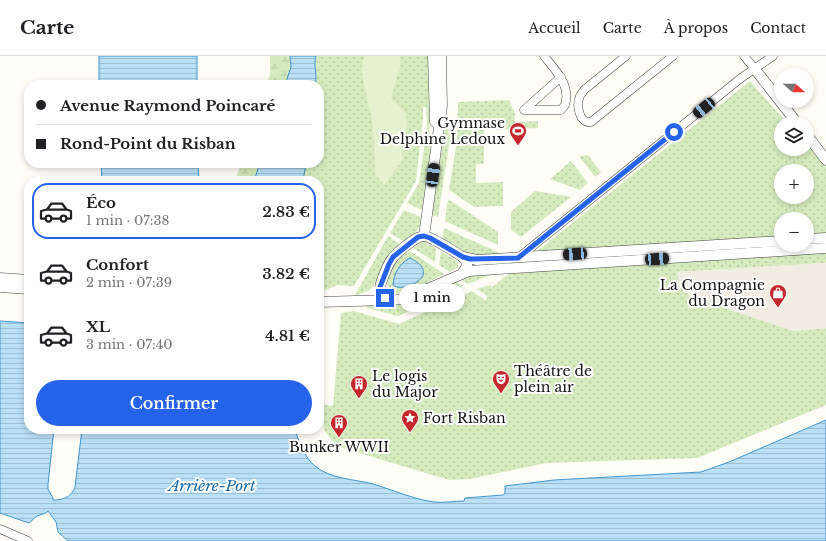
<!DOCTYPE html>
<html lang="fr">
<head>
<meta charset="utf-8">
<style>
  body { margin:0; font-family:"Libre Baskerville",serif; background:#f2f2f2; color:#202124; height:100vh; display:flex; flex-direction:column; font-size:15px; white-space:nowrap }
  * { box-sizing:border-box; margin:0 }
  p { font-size:13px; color:#757577 }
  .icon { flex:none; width:22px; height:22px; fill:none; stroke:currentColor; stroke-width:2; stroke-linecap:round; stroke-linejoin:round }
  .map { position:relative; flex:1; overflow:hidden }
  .details { position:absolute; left:24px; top:120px; width:300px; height:258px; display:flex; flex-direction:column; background:#fff; border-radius:16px; box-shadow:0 2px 6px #0003 }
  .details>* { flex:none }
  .hud { position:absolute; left:24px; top:24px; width:300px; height:88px; border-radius:16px; box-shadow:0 2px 6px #0003; display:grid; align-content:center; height:88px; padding:0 12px; background:#fff }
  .needle { width:26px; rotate:110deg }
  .fabs { position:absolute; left:774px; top:12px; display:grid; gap:8px }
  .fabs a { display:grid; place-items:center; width:40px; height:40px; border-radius:50%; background:#fff; box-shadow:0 2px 6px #0003; font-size:20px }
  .end { position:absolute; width:18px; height:18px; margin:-9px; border:5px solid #2563eb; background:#fff; box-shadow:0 0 0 2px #fff }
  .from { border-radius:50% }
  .bubble { position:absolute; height:28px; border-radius:14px; background:#fff; box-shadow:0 2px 6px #0003; font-size:13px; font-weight:600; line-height:28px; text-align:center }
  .car { position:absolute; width:12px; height:24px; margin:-12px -6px; border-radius:5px; box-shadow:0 0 3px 1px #0007; background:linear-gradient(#222 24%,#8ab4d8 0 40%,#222 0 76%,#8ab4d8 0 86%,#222 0) }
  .hud b { display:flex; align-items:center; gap:14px; height:38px; font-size:15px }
  .hud b+b { border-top:1px solid #e0e0e0 }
  .hud i { width:10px; height:10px; background:#202124 }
  ul { padding:7px 0 0; list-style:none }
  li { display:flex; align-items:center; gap:12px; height:56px; margin:0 8px 6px; padding:0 4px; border:2px solid transparent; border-radius:16px }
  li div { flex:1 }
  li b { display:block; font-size:15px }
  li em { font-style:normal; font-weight:600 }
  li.current { border-color:#2563eb }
  li>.icon { width:36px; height:36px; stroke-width:1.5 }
  .action { display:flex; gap:8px; margin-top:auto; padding:8px 12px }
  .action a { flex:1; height:46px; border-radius:24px; background:#2563eb; color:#fff; font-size:16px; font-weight:600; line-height:46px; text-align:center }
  header { display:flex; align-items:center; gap:24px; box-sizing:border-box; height:56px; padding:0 20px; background:#fff; border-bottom:1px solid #e0e0e0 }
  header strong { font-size:19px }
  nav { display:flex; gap:22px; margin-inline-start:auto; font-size:14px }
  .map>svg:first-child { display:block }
  .grass { fill:url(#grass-dots); fill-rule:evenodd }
  .wetland { fill:url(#wetland-marsh) }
  .pitch { fill:#e6f2cf }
  .plaza { fill:#f1ede2 }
  .water { fill:url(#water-rules); stroke:#3f96cf }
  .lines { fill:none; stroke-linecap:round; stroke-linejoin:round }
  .minor-casing { stroke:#444; stroke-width:9 }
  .tertiary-casing { stroke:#444; stroke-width:11 }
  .minor { stroke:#fff; stroke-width:8 }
  .tertiary { stroke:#fff; stroke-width:10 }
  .route { stroke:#2563eb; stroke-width:5 }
  .labels { text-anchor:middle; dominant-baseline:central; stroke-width:4; stroke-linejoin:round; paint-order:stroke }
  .poi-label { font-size:14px; fill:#111; stroke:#fff; text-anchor:start }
  .water-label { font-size:15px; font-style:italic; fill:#1768a6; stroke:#fff }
</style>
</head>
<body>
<header>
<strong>Carte</strong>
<nav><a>Accueil</a><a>Carte</a><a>À propos</a><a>Contact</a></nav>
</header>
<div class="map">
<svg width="826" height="485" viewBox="0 0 826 485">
  <defs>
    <pattern id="grass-dots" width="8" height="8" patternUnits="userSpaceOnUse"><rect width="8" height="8" fill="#d5ebbd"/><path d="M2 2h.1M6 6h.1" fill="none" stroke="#b6c8a1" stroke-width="1.8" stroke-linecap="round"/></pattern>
    <pattern id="wetland-marsh" width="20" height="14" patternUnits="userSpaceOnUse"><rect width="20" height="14" fill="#d5ebbd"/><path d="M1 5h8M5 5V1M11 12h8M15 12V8" fill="none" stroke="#b6c8a1"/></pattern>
    <pattern id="water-rules" width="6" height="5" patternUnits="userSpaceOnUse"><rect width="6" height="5" fill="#b9e0f7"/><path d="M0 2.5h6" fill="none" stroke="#9ebfd3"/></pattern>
  </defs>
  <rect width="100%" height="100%" fill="#fffdf5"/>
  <!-- grass -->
  <g class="grass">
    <path d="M316 0H428L430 100 422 154 407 147 419 127 427 71 426 51H423V62L416 125 354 230 337 229 319 237V125H303L306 107H319V29H315C318 18 313 10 316 0Z"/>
    <path d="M750 25 787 67H781V93H807V89L826 111V207L678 216 684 233 689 240 794 275 826 272V349L697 402 546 407 470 423 449 424 336 390 324 374V349L333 350 341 257 354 255 399 268 472 235 486 245 487 239 476 233 491 229V232ZM781 115H807V141H781ZM781 163H807V189H781Z"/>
    <path d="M509 44 515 58V66L538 65V72L484 74V108H476V127L503 126V150L474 151 449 134 457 85 458 46Z"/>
    <path d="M447 57 450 83 438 161 432 159Z"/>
    <path d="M588 99 601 116 595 121 579 100Z"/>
    <path d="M571 105 588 127 580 134 550 123Z"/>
    <path d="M535 135 571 141 521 181 511 174V156Z"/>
    <path d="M448 143 498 176V189L445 165Z"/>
    <path d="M404 154 421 161C419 176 416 177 405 186L390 177Z"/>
    <path d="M444 172 498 196V200L473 201 442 185Z"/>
    <path d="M388 180 401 189C397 192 392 195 389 199 376 216 382 235 355 239Z"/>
    <path d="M423 185 436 192 435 206 413 192Z"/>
    <path d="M410 195 444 218C429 225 405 241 388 237 384 229 393 209 399 203 402 200 406 197 410 195Z"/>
    <path d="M441 195 458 206V211L450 216 439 209Z"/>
    <path d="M493 218 468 228 460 223 467 220Z"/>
    <path d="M455 225 463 230 398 260 367 252V249L406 247Z"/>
  </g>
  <!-- wetland -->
  <g class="wetland">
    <path d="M270 0H290L291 11 285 29H266L270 18Z"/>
    <path d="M241 107H260L254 125H235Z"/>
  </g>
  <!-- pitch -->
  <path class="pitch" d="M366 0H399L401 8 391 42 406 58 407 70 401 83 403 103 384 129 375 118 373 70 362 18V6Z"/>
  <!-- plaza -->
  <path class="plaza" d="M826 207V272L794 275 689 240 684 233 679 232 677 216Z"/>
  <!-- water -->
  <g class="water">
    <rect x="99" y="0" width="98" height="29"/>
    <path d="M290 0H316C313 10 318 18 315 29H285L291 11Z"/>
    <path d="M101 107H198L199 125H102Z"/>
    <path d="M260 107H306L303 125H254Z"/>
    <path d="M410 202C445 219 402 238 393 229 394 217 399 208 410 202Z"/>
    <path d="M0 265 29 267V373H54L48 428V433L53 442V444C62 444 71 442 75 431L82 373H295C299 386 304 401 315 410 330 423 354 423 373 428 393 434 413 443 434 446 445 447 454 445 464 445L465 442 503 439 505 437V430L554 424 701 416 729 406 826 364V485H68L58 476 56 466 48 455 46 457 37 460 29 467 0 457Z"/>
  </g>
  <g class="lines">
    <defs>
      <g id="minor">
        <path d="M544 0C556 15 571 29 565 49L561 54H524L561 21"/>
        <path d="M626 0 584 34C584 35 580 39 580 40 576 49 579 68 591 66L673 0"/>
        <path d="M744 0 754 12"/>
        <path d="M518 202 741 22 773 0"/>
        <path d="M0 473 28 485"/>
      </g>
      <g id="tertiary">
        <path d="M433 0 435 66"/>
        <path d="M754 12 797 67"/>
        <path d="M807 79 826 104"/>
        <path d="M424 180 442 50 441 0"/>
        <path d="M807 183 826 182"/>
        <path d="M463 201 477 204 781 185"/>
        <path d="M463 216C466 213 468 209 466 205 464 200 429 180 424 180 416 180 396 197 392 203 388 208 379 229 380 235 382 246 395 244 404 243L469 215 826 192"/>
        <path d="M0 222 29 224"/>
        <path d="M0 231 29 233"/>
        <path d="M319 246 390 244"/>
      </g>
    </defs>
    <!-- minor casing -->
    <use href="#minor" class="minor-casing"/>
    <!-- tertiary casing -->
    <use href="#tertiary" class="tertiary-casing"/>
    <!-- minor -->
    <use href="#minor" class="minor"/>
    <!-- tertiary -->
    <use href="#tertiary" class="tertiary"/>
  </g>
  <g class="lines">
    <!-- route -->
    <path class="route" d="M385 242 380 236V231L389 208 393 201 418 181 424 180 430 182 463 201 470 203 518 202 674 76"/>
  </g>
  <!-- icons -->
  <defs>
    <symbol id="stadium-pin" viewBox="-11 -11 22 30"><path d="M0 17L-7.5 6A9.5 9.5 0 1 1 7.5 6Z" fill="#c4262e" stroke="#fff"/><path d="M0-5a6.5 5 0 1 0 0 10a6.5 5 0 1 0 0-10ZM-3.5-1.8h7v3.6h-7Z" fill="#fff"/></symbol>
    <symbol id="shop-pin" viewBox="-11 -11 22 30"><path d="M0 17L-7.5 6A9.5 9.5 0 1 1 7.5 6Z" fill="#c4262e" stroke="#fff"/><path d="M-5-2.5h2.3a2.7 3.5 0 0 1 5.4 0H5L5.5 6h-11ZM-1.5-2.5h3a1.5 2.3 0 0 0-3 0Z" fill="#fff"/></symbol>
    <symbol id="theatre-pin" viewBox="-11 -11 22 30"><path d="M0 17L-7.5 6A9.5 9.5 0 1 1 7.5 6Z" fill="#c4262e" stroke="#fff"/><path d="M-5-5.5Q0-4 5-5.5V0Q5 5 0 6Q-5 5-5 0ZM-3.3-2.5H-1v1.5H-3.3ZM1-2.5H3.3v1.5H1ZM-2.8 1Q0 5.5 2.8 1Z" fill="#fff"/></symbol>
    <symbol id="building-pin" viewBox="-11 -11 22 30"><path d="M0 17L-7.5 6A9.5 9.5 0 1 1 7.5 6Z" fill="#c4262e" stroke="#fff"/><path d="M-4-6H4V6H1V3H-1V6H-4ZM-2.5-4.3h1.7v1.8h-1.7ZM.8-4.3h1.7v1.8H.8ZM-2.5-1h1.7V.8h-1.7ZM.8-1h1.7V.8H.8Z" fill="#fff"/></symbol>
    <symbol id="sight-pin" viewBox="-11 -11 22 30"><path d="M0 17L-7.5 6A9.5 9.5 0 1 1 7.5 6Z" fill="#c4262e" stroke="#fff"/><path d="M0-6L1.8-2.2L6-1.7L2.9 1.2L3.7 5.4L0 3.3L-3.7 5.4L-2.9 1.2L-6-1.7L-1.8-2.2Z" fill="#fff"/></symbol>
  </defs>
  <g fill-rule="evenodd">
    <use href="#stadium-pin" x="508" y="65" width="20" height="27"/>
    <use href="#shop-pin" x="768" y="227" width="20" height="27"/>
    <use href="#theatre-pin" x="491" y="313" width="20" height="27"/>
    <use href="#building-pin" x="349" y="318" width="20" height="27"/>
    <use href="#sight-pin" x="400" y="352" width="20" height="27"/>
    <use href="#building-pin" x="329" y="357" width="20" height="27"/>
  </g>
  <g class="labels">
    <!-- poi labels -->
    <g class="poi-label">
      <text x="505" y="67" text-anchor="end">Gymnase<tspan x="505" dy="16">Delphine Ledoux</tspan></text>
      <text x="765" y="229" text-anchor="end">La Compagnie<tspan x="765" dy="16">du Dragon</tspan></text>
      <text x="514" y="315">Théâtre de<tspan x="514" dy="16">plein air</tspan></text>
      <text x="372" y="320">Le logis<tspan x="372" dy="16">du Major</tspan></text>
      <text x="423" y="362">Fort Risban</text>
      <text x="339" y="391" text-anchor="middle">Bunker WWII</text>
    </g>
    <!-- water labels -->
    <g class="water-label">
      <text x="212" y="429">Arrière-Port</text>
    </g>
  </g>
</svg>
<div class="fabs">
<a><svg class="needle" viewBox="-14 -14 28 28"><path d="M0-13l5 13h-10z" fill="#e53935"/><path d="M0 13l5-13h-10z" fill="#757577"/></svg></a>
<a><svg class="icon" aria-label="layers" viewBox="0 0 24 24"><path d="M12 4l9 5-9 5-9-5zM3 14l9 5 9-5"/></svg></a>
<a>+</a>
<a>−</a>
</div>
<i class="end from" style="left:674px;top:76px"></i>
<i class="end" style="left:385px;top:242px"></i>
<div class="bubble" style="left:399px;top:228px;width:66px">1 min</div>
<i class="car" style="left:704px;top:52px;rotate:231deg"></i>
<i class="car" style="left:433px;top:119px;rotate:8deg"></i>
<i class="car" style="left:575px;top:198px;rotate:266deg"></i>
<i class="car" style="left:657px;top:203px;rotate:86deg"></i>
<div class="hud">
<b><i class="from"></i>Avenue Raymond Poincaré</b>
<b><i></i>Rond-Point du Risban</b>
</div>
<section class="details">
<ul>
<li class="current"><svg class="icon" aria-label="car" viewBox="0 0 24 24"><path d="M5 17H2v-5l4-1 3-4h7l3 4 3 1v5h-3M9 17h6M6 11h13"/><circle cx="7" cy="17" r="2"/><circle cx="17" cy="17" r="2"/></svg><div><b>Éco</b><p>1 min · 07:38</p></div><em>2.83 €</em></li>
<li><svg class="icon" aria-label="car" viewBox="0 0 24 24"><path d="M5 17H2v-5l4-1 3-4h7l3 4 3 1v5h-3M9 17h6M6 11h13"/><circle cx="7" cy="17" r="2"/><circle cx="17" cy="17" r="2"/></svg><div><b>Confort</b><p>2 min · 07:39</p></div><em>3.82 €</em></li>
<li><svg class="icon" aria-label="car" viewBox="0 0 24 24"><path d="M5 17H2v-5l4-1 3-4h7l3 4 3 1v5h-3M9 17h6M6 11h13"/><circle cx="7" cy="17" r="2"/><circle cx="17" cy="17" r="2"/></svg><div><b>XL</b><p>3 min · 07:40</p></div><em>4.81 €</em></li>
</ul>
<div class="action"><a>Confirmer</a></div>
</section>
</div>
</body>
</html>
